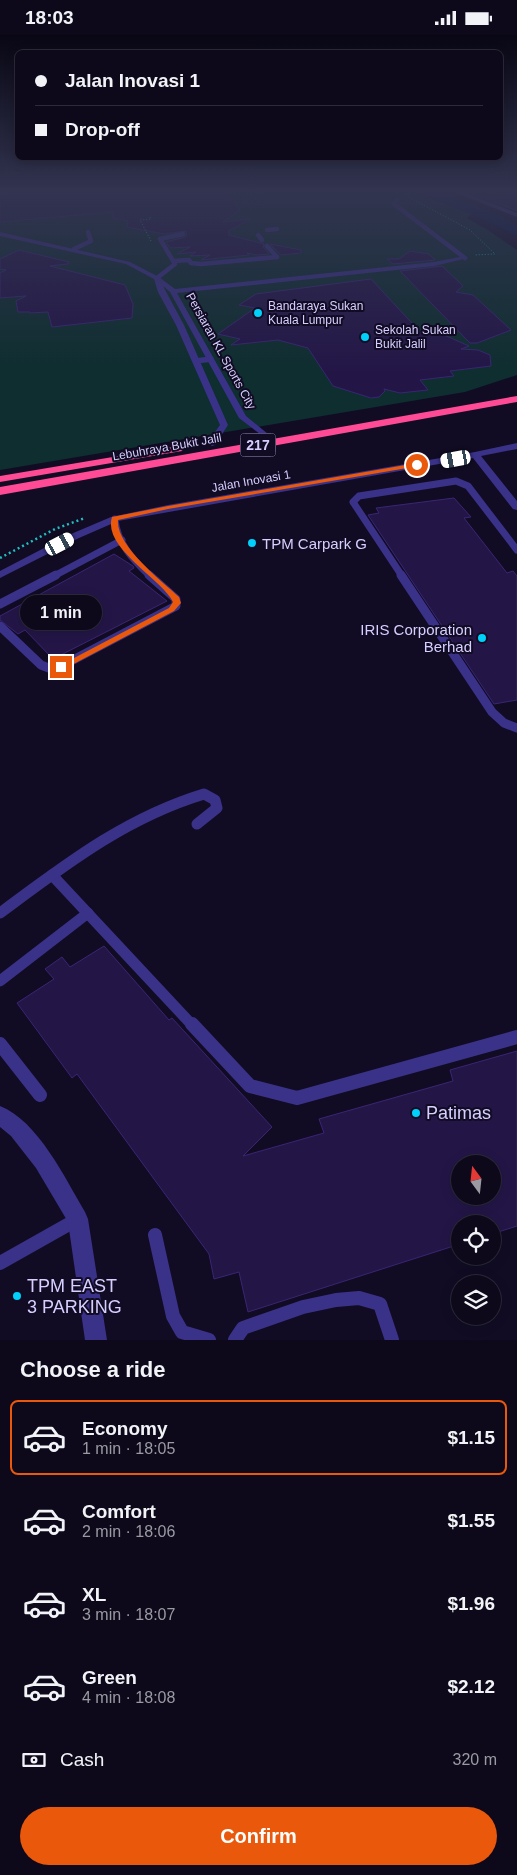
<!DOCTYPE html>
<html lang="en">
<head>
<meta charset="utf-8">
<style>
  body { margin:0; font-family:Arial,sans-serif; background:#161224; color:#f1f3f6; height:100vh; display:flex; flex-direction:column; font-size:19px; white-space:nowrap }
  * { box-sizing:border-box; margin:0 }
  p { font-size:16px; color:#9a9aa3 }
  .icon { flex:none; width:28px; height:28px; fill:none; stroke:currentColor; stroke-width:2; stroke-linecap:round; stroke-linejoin:round }
  .map { position:relative; height:1305px; overflow:hidden }
  .details { display:flex; flex-direction:column; background:#0d091b; flex:1 }
  .details>* { flex:none }
  .top-card { position:absolute; left:15px; top:15px; width:488px; height:110px; border-radius:8px; box-shadow:0 2px 12px #0003,0 0 0 1px #2d2a3a; display:grid; align-content:center; height:110px; padding:0 20px; background:#0d091b }
  .needle { width:32px; rotate:345deg }
  .fabs { position:absolute; left:451px; top:1120px; display:grid; gap:10px }
  .fabs a { display:grid; place-items:center; width:50px; height:50px; border-radius:50%; background:#0d091b; box-shadow:0 2px 12px #0003,0 0 0 1px #2d2a3a; font-size:25px }
  .end { position:absolute; width:22px; height:22px; margin:-11px; border:6px solid #ea580c; background:#fff; box-shadow:0 0 0 2px #fff }
  .from { border-radius:50% }
  .bubble { position:absolute; height:35px; border-radius:18px; background:#0d091b; box-shadow:0 2px 12px #0003,0 0 0 1px #2d2a3a; font-size:16px; font-weight:700; line-height:35px; text-align:center }
  .car { position:absolute; width:15px; height:30px; margin:-15px -8px; border-radius:6px; box-shadow:0 0 4px 1px #0007; background:linear-gradient(#fff 24%,#345 0 40%,#fff 0 76%,#345 0 86%,#fff 0) }
  .top-card b { display:flex; align-items:center; gap:18px; height:48px; font-size:19px }
  .top-card b+b { border-top:1px solid #2d2a3a }
  .top-card i { width:12px; height:12px; background:#f1f3f6 }
  ul { padding:0; list-style:none }
  li { display:flex; align-items:center; gap:15px; height:75px; margin:0 10px 8px; padding:0 10px; border:2px solid transparent; border-radius:8px }
  li div { flex:1 }
  li b { display:block; font-size:19px }
  li em { font-style:normal; font-weight:700 }
  li.selected { border-color:#ea580c }
  li>.icon { width:45px; height:45px; stroke-width:1.5 }
  h2 { padding:0 20px; font-size:22px; line-height:60px }
  .pay { display:flex; align-items:center; gap:12px; height:55px; padding:0 20px; font-size:19px }
  .pay p { margin-inline-start:auto }
  .action { display:flex; gap:10px; margin-top:auto; padding:10px 20px }
  .action a { flex:1; height:58px; border-radius:30px; background:#ea580c; color:#fff; font-size:20px; font-weight:700; line-height:58px; text-align:center }
  .status { display:flex; justify-content:space-between; align-items:center; height:35px; padding:0 25px; background:#0d091b; direction:ltr }
  .status svg { height:14px; fill:currentColor }
  .map>svg:first-child { display:block }
  .green { fill:#0e2e2f }
  .lines { fill:none; stroke-linecap:round; stroke-linejoin:round }
  .river { fill:#041744; fill-rule:evenodd }
  .building { fill:#231647; stroke:#3a2575; fill-rule:evenodd }
  .path-far1 { stroke:#21bfc0; stroke-width:1; stroke-dasharray:1 2; stroke-linecap:butt }
  .path { stroke:#21bfc0; stroke-width:2.5; stroke-dasharray:2 3; stroke-linecap:butt }
  .lane-far5 { stroke:#3a3288; stroke-width:4.5 }
  .lane-far4 { stroke:#3a3288; stroke-width:5.5 }
  .lane-far3 { stroke:#3a3288; stroke-width:7 }
  .lane-far2 { stroke:#3a3288; stroke-width:9 }
  .lane-far1 { stroke:#3a3288; stroke-width:11 }
  .lane { stroke:#3a3288; stroke-width:14 }
  .street { fill:#3a3288; fill-rule:evenodd }
  .highway { fill:#ff4a95; fill-rule:evenodd }
  .route { fill:#ea580c }
  .poi-dot { fill:#00d0fa; stroke:#110c24; stroke-width:2 }
  .labels { text-anchor:middle; dominant-baseline:central; stroke-width:4; stroke-linejoin:round; paint-order:stroke }
  .far-poi-label { font-size:12px; fill:#d7cfff; stroke:#110c24; text-anchor:start }
  .far-street-label { font-size:12px; fill:#d7cfff; stroke:#110c24 }
  .shield { fill:#110c24; stroke:#9c94bd; stroke-width:1 }
  .shield-label { font-size:14px; font-weight:bold; fill:#d7cfff }
  .poi-label { font-size:15px; fill:#d7cfff; stroke:#110c24; text-anchor:start }
  .near-poi-label { font-size:18px; fill:#d7cfff; stroke:#110c24; text-anchor:start }
</style>
</head>
<body>
<div class="status"><b>18:03</b><svg viewBox="0 0 49 12"><path d="M0 12V9h3v3zM5 12V6h3v6zM10 12V3h3v9zM15 12V0h3v12zM26 1h20v11H26zM47 4h2v5h-2z"/></svg></div>
<div class="map">
<svg width="517" height="1305" viewBox="0 0 517 1305">
  <rect width="100%" height="100%" fill="#110c24"/>
  <!-- green -->
  <path class="green" d="M0 155H408L472 179 467 183 488 195 517 215V340L465 357 0 435Z"/>
  <g class="lines">
    <!-- river -->
    <path class="river" d="M419 155H437L500 181 517 191V201L490 187 421 158Z"/>
  </g>
  <!-- building -->
  <g class="building">
    <path d="M0 155H226L240 175 223 187 250 184 229 196V200L264 209 263 212 269 219 256 220 247 218 249 220 201 225 210 220 190 221 196 217 177 219 190 212 170 213 166 207 185 202 187 200 186 196 164 199 127 192 128 186 113 183V177L0 187Z"/>
    <path d="M464 155H517V176Z"/>
    <path d="M270 209 301 215V218L281 220Z"/>
    <path d="M19 215 69 227 68 229 50 231 125 250 133 269 132 283 52 292 48 277 30 278V277H18L16 266 26 261 0 263V238L6 235 0 234V224Z"/>
    <path d="M410 216 429 219 435 225 393 229 387 224H399Z"/>
    <path d="M442 231 463 251 456 257 473 260 511 295 477 308H470L400 236Z"/>
    <path d="M371 244 422 299 444 300 469 311 461 314 478 315 490 320 491 331 450 336 454 341 420 345 428 355 400 358 384 354 385 356 379 362 371 363 333 351 308 313 278 305 231 310 240 304 218 299 255 273 239 270 256 259Z"/>
    <path d="M454 463 471 482 464 483 507 538 513 536 517 541V665L494 669 368 480 379 478 376 473Z"/>
    <path d="M114 519 133 531 134 533 129 536 167 566 53 624 25 595 18 599 0 585V581Z"/>
    <path d="M104 911 169 985 172 983 272 1092 243 1121 324 1098 319 1084 453 1046 450 1035 517 1016V1191L492 1199V1189H460V1209L248 1277 239 1237 214 1244 209 1219 77 1039 72 1043 17 968 54 944 45 934 62 922 70 932ZM460 1129H492V1161H460Z"/>
  </g>
  <g class="lines">
    <!-- path-far1 -->
    <g class="path-far1">
      <path d="M246 155 260 167"/>
      <path d="M403 159 470 195 495 219 474 220"/>
      <path d="M150 182 151 184 140 185 151 206"/>
    </g>
    <!-- path -->
    <path class="path" d="M0 523 55 494 85 483"/>
    <!-- lane-far5 -->
    <g class="lane-far5">
      <path d="M397 165 394 169 465 223"/>
      <path d="M267 195 277 194"/>
      <path d="M258 200 262 205"/>
      <path d="M267 211 277 222"/>
      <path d="M74 214 91 206 88 197"/>
      <path d="M174 226 189 225 191 228 201 229 277 222"/>
      <path d="M157 243 175 229 160 204 183 199"/>
    </g>
    <!-- lane-far4 -->
    <path class="lane-far4" d="M196 326 211 324"/>
    <!-- lane-far3 -->
    <g class="lane-far3">
      <path d="M115 484C117 508 133 525 150 541"/>
      <path d="M54 541 122 505"/>
      <path d="M402 541 353 467 359 461 456 446 468 451 517 515"/>
    </g>
    <!-- lane-far2 -->
    <g class="lane-far2">
      <path d="M401 540 492 677 504 688 517 693"/>
      <path d="M0 569 56 540"/>
      <path d="M0 591 41 630 54 635 176 571V564L149 540"/>
    </g>
    <!-- lane-far1 -->
    <g class="lane-far1">
      <path d="M52 840 193 991"/>
      <path d="M0 878C65 830 125 783 204 759L215 765 217 773 197 789"/>
      <path d="M0 946 88 878"/>
    </g>
    <!-- lane -->
    <g class="lane">
      <path d="M192 989 250 1051 297 1063 517 1002"/>
      <path d="M0 1009 40 1060"/>
      <path d="M155 1200 173 1281 182 1297 209 1305"/>
      <path d="M0 1228 78 1184"/>
      <path d="M235 1305 243 1293 303 1272 336 1265 359 1263 380 1269 392 1305"/>
    </g>
    <!-- street -->
    <g class="street">
      <path d="M449 155H458L517 178V182Z"/>
      <path d="M0 197 130 227 159 242 175 254 434 227 465 221 468 223 434 231 177 258 246 381 268 399 264 402 239 383 170 257 163 251 184 290 228 390 215 410 212 411 207 408 220 390 176 290 158 257 154 244 126 229 0 201Z"/>
      <path d="M517 408V414L481 421 517 466V475L513 474 473 423 118 486 79 503 0 543V536L71 499 111 482 168 470 475 417Z"/>
      <path d="M0 1071C38 1086 65 1143 85 1177L88 1184 107 1305H85L68 1187 36 1133 11 1101 0 1092Z"/>
    </g>
    <!-- highway -->
    <g class="highway">
      <path d="M517 361V367L0 460V452Z"/>
      <path d="M178 411 182 412 183 414 182 416 0 447V441Z"/>
    </g>
  </g>
  <!-- sky -->
  <linearGradient id="sky" x2="0" y2="1"><stop stop-color="#090714"/><stop offset="0.46" stop-color="#323450"/><stop offset="1" stop-color="#323450" stop-opacity="0"/></linearGradient>
  <rect width="517" height="338" fill="url(#sky)"/>
  <!-- route -->
  <path class="route" d="M417 428 419 431 168 474 118 485C116 511 161 545 179 562L181 568 174 576 64 634H58L57 632 169 573 173 567C162 544 102 513 112 482L168 471Z"/>
  <!-- markers -->
  <g class="poi-dot">
    <circle cx="258" cy="278" r="5"/>
    <circle cx="365" cy="302" r="5"/>
    <circle cx="252" cy="508" r="5"/>
    <circle cx="482" cy="603" r="5"/>
    <circle cx="416" cy="1078" r="5"/>
    <circle cx="17" cy="1261" r="5"/>
  </g>
  <g class="labels">
    <!-- far-poi labels -->
    <g class="far-poi-label">
      <text x="268" y="271">Bandaraya Sukan<tspan x="268" dy="14">Kuala Lumpur</tspan></text>
      <text x="375" y="295">Sekolah Sukan<tspan x="375" dy="14">Bukit Jalil</tspan></text>
    </g>
    <!-- far-street labels -->
    <g class="far-street-label">
      <text transform="translate(221 316) rotate(61)">Persiaran KL Sports City</text>
      <text transform="translate(167 412) rotate(-10)">Lebuhraya Bukit Jalil</text>
      <text transform="translate(251 446) rotate(-10)">Jalan Inovasi 1</text>
    </g>
    <!-- shield labels -->
    <rect class="shield" x="240.5" y="398.5" width="35" height="23" rx="4"/>
    <g class="shield-label">
      <text x="258" y="410">217</text>
    </g>
    <!-- poi labels -->
    <g class="poi-label">
      <text x="262" y="508">TPM Carpark G</text>
      <text x="472" y="594" text-anchor="end">IRIS Corporation<tspan x="472" dy="17">Berhad</tspan></text>
    </g>
    <!-- near-poi labels -->
    <g class="near-poi-label">
      <text x="426" y="1078">Patimas</text>
      <text x="27" y="1251">TPM EAST<tspan x="27" dy="21">3 PARKING</tspan></text>
    </g>
  </g>
</svg>
<div class="fabs">
<a><svg class="needle" viewBox="-14 -14 28 28"><path d="M0-13l5 13h-10z" fill="#e53935"/><path d="M0 13l5-13h-10z" fill="#9a9aa3"/></svg></a>
<a><svg class="icon" aria-label="locate" viewBox="0 0 24 24"><circle cx="12" cy="12" r="6"/><path d="M12 2v4M12 18v4M2 12h4M18 12h4"/></svg></a>
<a><svg class="icon" aria-label="layers" viewBox="0 0 24 24"><path d="M12 4l9 5-9 5-9-5zM3 14l9 5 9-5"/></svg></a>
</div>
<i class="end from" style="left:417px;top:430px"></i>
<i class="end" style="left:61px;top:632px"></i>
<div class="bubble" style="left:20px;top:560px;width:82px">1 min</div>
<i class="car" style="left:456px;top:424px;rotate:260deg"></i>
<i class="car" style="left:60px;top:509px;rotate:62deg"></i>
<div class="top-card">
<b><i class="from"></i>Jalan Inovasi 1</b>
<b><i></i>Drop-off</b>
</div>
</div>
<section class="details">
<h2>Choose a ride</h2>
<ul>
<li class="selected"><svg class="icon" aria-label="car" viewBox="0 0 24 24"><path d="M5 17H2v-5l4-1 3-4h7l3 4 3 1v5h-3M9 17h6M6 11h13"/><circle cx="7" cy="17" r="2"/><circle cx="17" cy="17" r="2"/></svg><div><b>Economy</b><p>1 min · 18:05</p></div><em>$1.15</em></li>
<li><svg class="icon" aria-label="car" viewBox="0 0 24 24"><path d="M5 17H2v-5l4-1 3-4h7l3 4 3 1v5h-3M9 17h6M6 11h13"/><circle cx="7" cy="17" r="2"/><circle cx="17" cy="17" r="2"/></svg><div><b>Comfort</b><p>2 min · 18:06</p></div><em>$1.55</em></li>
<li><svg class="icon" aria-label="car" viewBox="0 0 24 24"><path d="M5 17H2v-5l4-1 3-4h7l3 4 3 1v5h-3M9 17h6M6 11h13"/><circle cx="7" cy="17" r="2"/><circle cx="17" cy="17" r="2"/></svg><div><b>XL</b><p>3 min · 18:07</p></div><em>$1.96</em></li>
<li><svg class="icon" aria-label="car" viewBox="0 0 24 24"><path d="M5 17H2v-5l4-1 3-4h7l3 4 3 1v5h-3M9 17h6M6 11h13"/><circle cx="7" cy="17" r="2"/><circle cx="17" cy="17" r="2"/></svg><div><b>Green</b><p>4 min · 18:08</p></div><em>$2.12</em></li>
</ul>
<div class="pay"><svg class="icon" aria-label="cash" viewBox="0 0 24 24"><path d="M3 7h18v10H3z"/><circle cx="12" cy="12" r="2"/></svg>Cash<p>320 m</p></div>
<div class="action"><a>Confirm</a></div>
</section>
</body>
</html>
